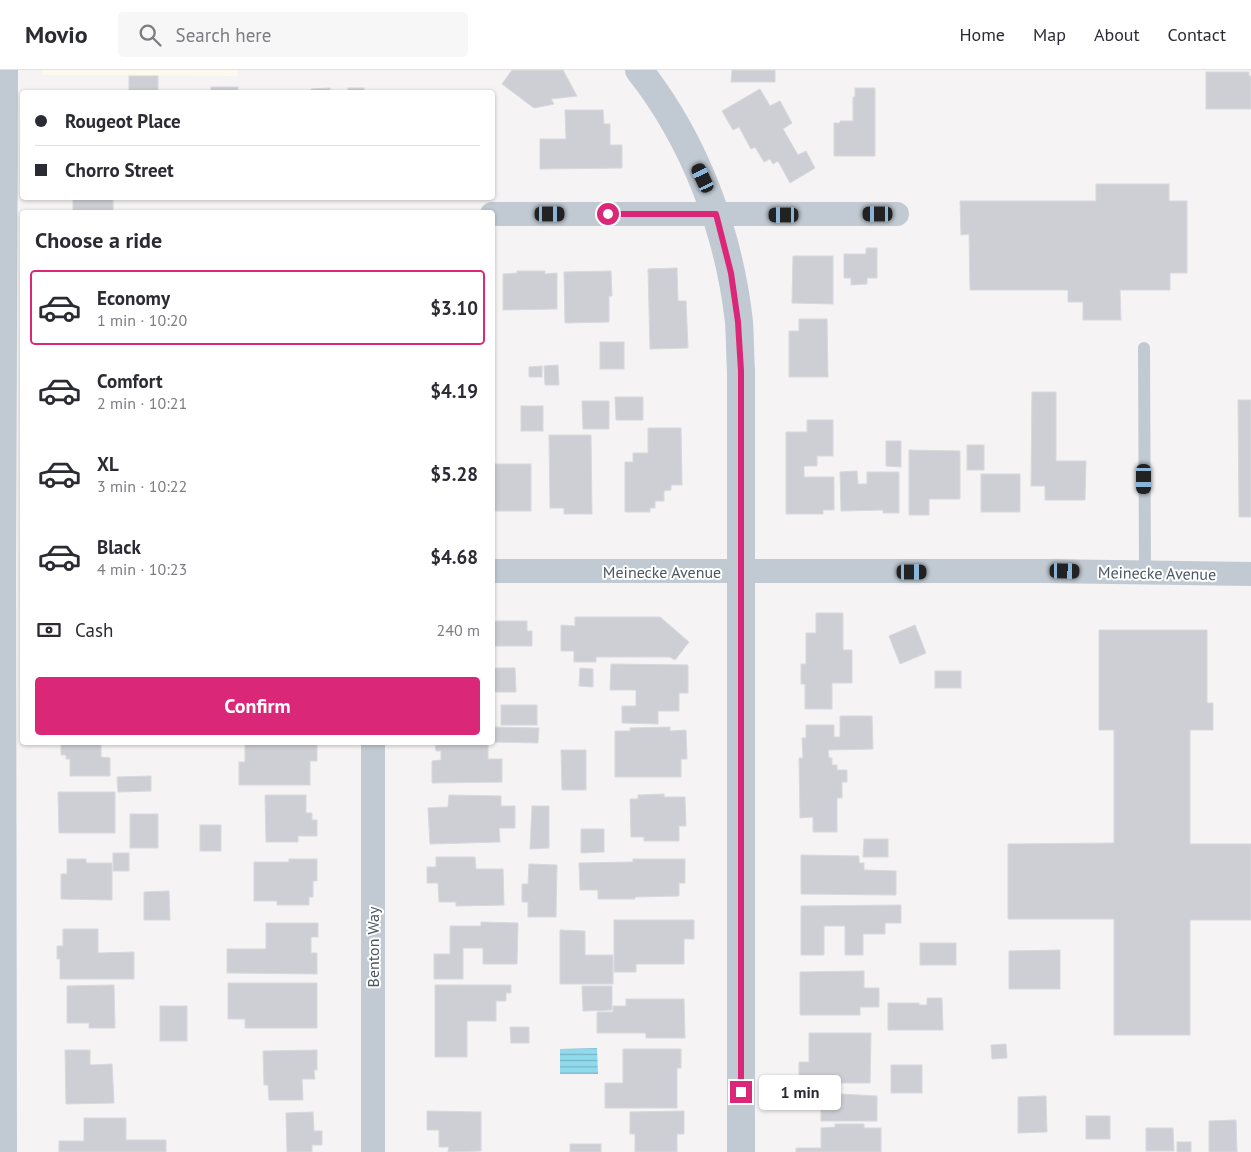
<!DOCTYPE html>
<html lang="en">
<head>
<meta charset="utf-8">
<style>
  body { margin:0; font-family:"PT Sans",sans-serif; background:#f7f7f7; color:#2b2b33; height:100vh; display:flex; flex-direction:column; font-size:19px; white-space:nowrap }
  * { box-sizing:border-box; margin:0 }
  p { font-size:16px; color:#7c7c81 }
  .icon { flex:none; width:28px; height:28px; fill:none; stroke:currentColor; stroke-width:2; stroke-linecap:round; stroke-linejoin:round }
  .map { position:relative; flex:1; overflow:hidden }
  .drawer { position:absolute; left:20px; top:140px; width:475px; height:535px; display:flex; flex-direction:column; background:#fff; border-radius:5px; box-shadow:0 1px 4px #0004 }
  .drawer>* { flex:none }
  .hud { position:absolute; left:20px; top:20px; width:475px; height:110px; border-radius:5px; box-shadow:0 1px 4px #0004; display:grid; align-content:center; height:110px; padding:0 15px; background:#fff }
  .end { position:absolute; width:22px; height:22px; margin:-11px; border:6px solid #db2777; background:#fff; box-shadow:0 0 0 2px #fff }
  .from { border-radius:50% }
  .bubble { position:absolute; height:35px; border-radius:5px; background:#fff; box-shadow:0 1px 4px #0004; font-size:16px; font-weight:700; line-height:35px; text-align:center }
  .car { position:absolute; width:15px; height:30px; margin:-15px -8px; border-radius:6px; box-shadow:0 0 4px 1px #0007; background:linear-gradient(#222 24%,#8ab4d8 0 40%,#222 0 76%,#8ab4d8 0 86%,#222 0) }
  .hud b { display:flex; align-items:center; gap:18px; height:48px; font-size:19px }
  .hud b+b { border-top:1px solid #e1e1e2 }
  .hud i { width:12px; height:12px; background:#2b2b33 }
  ul { padding:0; list-style:none }
  li { display:flex; align-items:center; gap:15px; height:75px; margin:0 10px 8px; padding:0 5px; border:2px solid transparent; border-radius:5px }
  li div { flex:1 }
  li b { display:block; font-size:19px }
  li em { font-style:normal; font-weight:700 }
  li.on { border-color:#db2777 }
  li>.icon { width:45px; height:45px; stroke-width:1.5 }
  h2 { padding:0 15px; font-size:22px; line-height:60px }
  .pay { display:flex; align-items:center; gap:12px; height:55px; padding:0 15px; font-size:19px }
  .pay p { margin-inline-start:auto }
  .primary-button { display:flex; gap:10px; margin-top:auto; padding:10px 15px }
  .primary-button a { flex:1; height:58px; border-radius:5px; background:#db2777; color:#fff; font-size:20px; font-weight:700; line-height:58px; text-align:center }
  header { display:flex; align-items:center; gap:30px; box-sizing:border-box; height:70px; padding:0 25px; background:#fff; border-bottom:1px solid #e1e1e2 }
  header strong { font-size:24px }
  nav { display:flex; gap:28px; margin-inline-start:auto; font-size:18px }
  .search { width:350px; height:45px; background:#f7f7f7; display:flex; align-items:center; gap:12px; box-sizing:border-box; padding:0 18px; border-radius:5px; color:#7c7c81; font-size:19px }
  .map>svg:first-child { display:block }
  .commercial { fill:#fdf9ef }
  .water { fill:url(#water-rules) }
  .building { fill:#cdcfd5; stroke:#d7d9de }
  .lines { fill:none; stroke-linecap:round; stroke-linejoin:round }
  .service { stroke:#c1cad2; stroke-width:12 }
  .minor { stroke:#c1cad2; stroke-width:24 }
  .tertiary { stroke:#c1cad2; stroke-width:28 }
  .route { stroke:#db2777; stroke-width:6 }
  .labels { text-anchor:middle; dominant-baseline:central; stroke-width:4; stroke-linejoin:round; paint-order:stroke }
  .street-label { font-size:16px; fill:#4a5661; stroke:#fff }
</style>
</head>
<body>
<header>
<strong>Movio</strong>
<div class="search"><svg class="icon" aria-label="search" viewBox="0 0 24 24"><circle cx="10" cy="10" r="6"/><path d="M15 15l6 6"/></svg>Search here</div>
<nav><a>Home</a><a>Map</a><a>About</a><a>Contact</a></nav>
</header>
<div class="map">
<svg width="1251" height="1082" viewBox="0 0 1251 1082">
  <defs>
    <pattern id="water-rules" width="6" height="5" patternUnits="userSpaceOnUse" patternTransform="scale(1.25)"><rect width="6" height="5" fill="#90daee"/><path d="M0 2.5h6" fill="none" stroke="#78b4c4"/></pattern>
  </defs>
  <rect width="100%" height="100%" fill="#f5f3f3"/>
  <!-- commercial -->
  <path class="commercial" d="M42 0H238V6L42 5Z"/>
  <!-- water -->
  <path class="water" d="M597 978 598 1004H560V979Z"/>
  <!-- building -->
  <g class="building">
    <path d="M512 0H563L577 26 551 29 554 34 534 38 502 14Z"/>
    <path d="M732 0H775V12H731Z"/>
    <path d="M1206 2H1249V6H1251V39H1206Z"/>
    <rect x="129" y="6" width="29" height="16"/>
    <rect x="211" y="17" width="27" height="5"/>
    <path d="M330 18V22H336H311V19Z"/>
    <rect x="348" y="18" width="16" height="4"/>
    <path d="M855 18H875V86H834V53H840V51H853V27H855Z"/>
    <path d="M760 19 770 36 780 31 792 53 783 59 798 85 806 81 815 98 790 113 778 91 773 94 770 89 764 92 755 77 751 79 739 57 733 60 722 41Z"/>
    <path d="M565 40H603L604 54H610V75H622V98L540 99V69H566Z"/>
    <path d="M1096 114H1169V131H1187V203H1170V220H1120L1121 250H1083V232H1068V220H970L969 164 961 165 960 131H1096Z"/>
    <rect x="73" y="128" width="40" height="14"/>
    <path d="M866 178H877V208H867V214L851 215V208H844V184H866Z"/>
    <path d="M793 186H833V234L792 233Z"/>
    <path d="M677 198 678 231H686L688 278 650 279 648 199Z"/>
    <path d="M517 201H545V204L557 203V239L503 240V204L517 203Z"/>
    <path d="M611 201 612 226H609V252L565 253 564 202Z"/>
    <path d="M799 249H827L828 307H789V261H799Z"/>
    <rect x="600" y="272" width="24" height="27"/>
    <path d="M558 295 559 315H545L544 296Z"/>
    <path d="M542 296V307H529V297Z"/>
    <path d="M1032 322H1056V391H1086L1085 430H1045V416H1031Z"/>
    <path d="M615 327H643V350H616Z"/>
    <path d="M1238 330H1251V447H1239Z"/>
    <path d="M582 331H609V359H583Z"/>
    <rect x="521" y="336" width="22" height="25"/>
    <path d="M807 350H833V386H817V396H804V407H834V440H823V444H786V362H807Z"/>
    <path d="M648 358H681L682 415H671V420L664 421V431H655V438H650V442H625V392H633V383H648Z"/>
    <path d="M549 365H591L592 444H564V438H550Z"/>
    <path d="M886 371H901V397L886 396Z"/>
    <rect x="967" y="375" width="17" height="25"/>
    <path d="M909 380 960 381V429H929V445H909Z"/>
    <rect x="492" y="394" width="39" height="47"/>
    <path d="M857 401 858 414H867V402H899V443H883V440L841 441 840 402Z"/>
    <rect x="981" y="404" width="39" height="38"/>
    <path d="M816 543H843V580H852V613H832V639H805V614H801V594H806V563H816Z"/>
    <path d="M575 547H660L689 572 675 590 670 587H596V592H574V581H561V555L575 556Z"/>
    <path d="M492 551H527V561H532V576H492Z"/>
    <path d="M915 555 926 583 900 594 889 566Z"/>
    <path d="M1099 560H1207V633H1213V660H1190V774H1251V850H1190V965H1114V849H1008V774L1114 773V660H1099Z"/>
    <path d="M611 594 688 595V623H679V641H658V654L622 653V636H636V620H610Z"/>
    <path d="M492 598H515L516 622H492Z"/>
    <path d="M580 598 593 599V617L579 616Z"/>
    <rect x="935" y="601" width="26" height="17"/>
    <rect x="501" y="635" width="36" height="20"/>
    <path d="M840 646H872L873 679 828 680 829 688H832V695H837V700H847V712H842V728H837V762H813V747L800 748 799 688H803L802 668H806V655H834V667H840Z"/>
    <path d="M492 657 539 658 538 673 492 672Z"/>
    <path d="M670 657V661L686 660 687 689H681V707H615V661H630V658Z"/>
    <path d="M61 672H101V687L110 688V706H70V689H66V685H61Z"/>
    <path d="M298 672H317V691H310V715H239V692H245V674H298Z"/>
    <path d="M435 672H488V689H502V712L432 713V691L441 690V681H436Z"/>
    <path d="M561 680H586V720H562Z"/>
    <path d="M151 706V721L118 722 117 707Z"/>
    <path d="M58 722H115V763H59Z"/>
    <path d="M664 724V727H685L686 756H679V771H644V767H631L630 729H638V725Z"/>
    <path d="M265 725H306V743H312V750H317V766H298V772H266Z"/>
    <path d="M449 725 501 726V736H515V758H499L500 772 430 774 428 738 448 737Z"/>
    <path d="M532 736H549V778L530 779Z"/>
    <rect x="130" y="744" width="28" height="34"/>
    <rect x="200" y="755" width="21" height="26"/>
    <path d="M581 759H604V782L581 783Z"/>
    <path d="M864 769H888V787H863Z"/>
    <rect x="113" y="783" width="16" height="18"/>
    <path d="M801 785 859 786V793H864V800L896 801V825L801 824Z"/>
    <path d="M436 787H475L476 799H503L504 835 456 836V832H439L438 813H427V797H436Z"/>
    <path d="M67 789H86V793H112V830L61 829V804H67Z"/>
    <path d="M289 789H317V811H313V827H309V835H277V831H254V792H289Z"/>
    <path d="M633 789H685V813H679V826L635 827V829H598V820H580L579 793 633 792Z"/>
    <path d="M529 794 557 795 556 847H528V832H522V814H528Z"/>
    <path d="M169 821 170 850H144V822Z"/>
    <path d="M901 835V853H885V864H863V885H845V856H824V885H801V836Z"/>
    <path d="M614 850H694V869H684V894H636V902H614Z"/>
    <path d="M481 852 518 853 517 894H483V878H463V909H434V884H450V856H481Z"/>
    <path d="M266 853H318V867H311V883H317V904L227 903V879H266Z"/>
    <path d="M63 859H98V883L134 882V909H60V889H57V876H63Z"/>
    <path d="M560 860 585 861V885H613V914H560Z"/>
    <rect x="920" y="873" width="36" height="22"/>
    <path d="M1060 880V919H1009V881Z"/>
    <path d="M864 901V918H879V937H860V945H800V902Z"/>
    <path d="M228 913H317V958H245V949H228Z"/>
    <path d="M114 915 115 958H89V953H67V916Z"/>
    <path d="M435 915H511V923H506V931H496V951H467V987H435Z"/>
    <path d="M582 916H612V940L583 941Z"/>
    <path d="M927 928H942L943 960H888V933H919V935H927Z"/>
    <path d="M626 929H684L685 968H646V963H597V942H613V936H626Z"/>
    <rect x="160" y="936" width="27" height="35"/>
    <path d="M510 957H529V973H511Z"/>
    <path d="M809 963H871L870 1013H799V992H809Z"/>
    <path d="M1006 974 1007 988 992 989 991 975Z"/>
    <path d="M623 979H681V998H677V1038H605V1013H623Z"/>
    <path d="M65 980H90V995L112 994 114 1033 66 1034Z"/>
    <path d="M317 980V1000H314L315 1009H302L303 1030H269L268 1015H264L263 981Z"/>
    <rect x="891" y="995" width="31" height="28"/>
    <path d="M821 1023 877 1026V1051H821Z"/>
    <path d="M1046 1026 1047 1062 1018 1063V1027Z"/>
    <path d="M427 1041 481 1042V1081L448 1082 449 1077H439V1060H427Z"/>
    <path d="M684 1041V1064H677V1082H635V1064H630V1042Z"/>
    <path d="M313 1042 314 1061H322V1075H312V1082H287L286 1043Z"/>
    <rect x="1086" y="1046" width="24" height="23"/>
    <path d="M84 1048H126V1070H166V1082H59V1071H84Z"/>
    <path d="M1236 1050 1237 1082H1209V1051Z"/>
    <path d="M835 1054H864V1058H881V1082H796V1078H821V1058L835 1057Z"/>
    <path d="M1146 1058H1173L1174 1081H1146Z"/>
    <rect x="1177" y="1072" width="14" height="10"/>
    <rect x="570" y="1074" width="31" height="8"/>
  </g>
  <g class="lines">
    <!-- service -->
    <path class="service" d="M1144 278 1145 503"/>
    <!-- minor -->
    <g class="minor">
      <path d="M492 144H897"/>
      <path d="M492 501H1045L1251 504"/>
      <path d="M373 672V1082"/>
      <path d="M5 1082 4 500 6 0"/>
    </g>
    <!-- tertiary -->
    <path class="tertiary" d="M639 0C695 71 729 162 739 252 740 268 740 285 741 301V1082"/>
  </g>
  <g class="lines">
    <!-- route -->
    <path class="route" d="M608 144H716L731 203 738 252 741 301V1022"/>
  </g>
  <g class="labels">
    <!-- street labels -->
    <g class="street-label">
      <text x="662" y="502">Meinecke Avenue</text>
      <text transform="translate(1157 503) rotate(1)">Meinecke Avenue</text>
      <text transform="translate(373 877) rotate(-90)">Benton Way</text>
    </g>
  </g>
</svg>
<i class="end from" style="left:608px;top:144px"></i>
<i class="end" style="left:741px;top:1022px"></i>
<div class="bubble" style="left:759px;top:1005px;width:82px">1 min</div>
<i class="car" style="left:703px;top:108px;rotate:335deg"></i>
<i class="car" style="left:550px;top:144px;rotate:90deg"></i>
<i class="car" style="left:878px;top:144px;rotate:270deg"></i>
<i class="car" style="left:784px;top:145px;rotate:270deg"></i>
<i class="car" style="left:1144px;top:409px;rotate:180deg"></i>
<i class="car" style="left:1065px;top:501px;rotate:91deg"></i>
<i class="car" style="left:912px;top:502px;rotate:90deg"></i>
<div class="hud">
<b><i class="from"></i>Rougeot Place</b>
<b><i></i>Chorro Street</b>
</div>
<section class="drawer">
<h2>Choose a ride</h2>
<ul>
<li class="on"><svg class="icon" aria-label="car" viewBox="0 0 24 24"><path d="M5 17H2v-5l4-1 3-4h7l3 4 3 1v5h-3M9 17h6M6 11h13"/><circle cx="7" cy="17" r="2"/><circle cx="17" cy="17" r="2"/></svg><div><b>Economy</b><p>1 min · 10:20</p></div><em>$3.10</em></li>
<li><svg class="icon" aria-label="car" viewBox="0 0 24 24"><path d="M5 17H2v-5l4-1 3-4h7l3 4 3 1v5h-3M9 17h6M6 11h13"/><circle cx="7" cy="17" r="2"/><circle cx="17" cy="17" r="2"/></svg><div><b>Comfort</b><p>2 min · 10:21</p></div><em>$4.19</em></li>
<li><svg class="icon" aria-label="car" viewBox="0 0 24 24"><path d="M5 17H2v-5l4-1 3-4h7l3 4 3 1v5h-3M9 17h6M6 11h13"/><circle cx="7" cy="17" r="2"/><circle cx="17" cy="17" r="2"/></svg><div><b>XL</b><p>3 min · 10:22</p></div><em>$5.28</em></li>
<li><svg class="icon" aria-label="car" viewBox="0 0 24 24"><path d="M5 17H2v-5l4-1 3-4h7l3 4 3 1v5h-3M9 17h6M6 11h13"/><circle cx="7" cy="17" r="2"/><circle cx="17" cy="17" r="2"/></svg><div><b>Black</b><p>4 min · 10:23</p></div><em>$4.68</em></li>
</ul>
<div class="pay"><svg class="icon" aria-label="cash" viewBox="0 0 24 24"><path d="M3 7h18v10H3z"/><circle cx="12" cy="12" r="2"/></svg>Cash<p>240 m</p></div>
<div class="primary-button"><a>Confirm</a></div>
</section>
</div>
</body>
</html>
